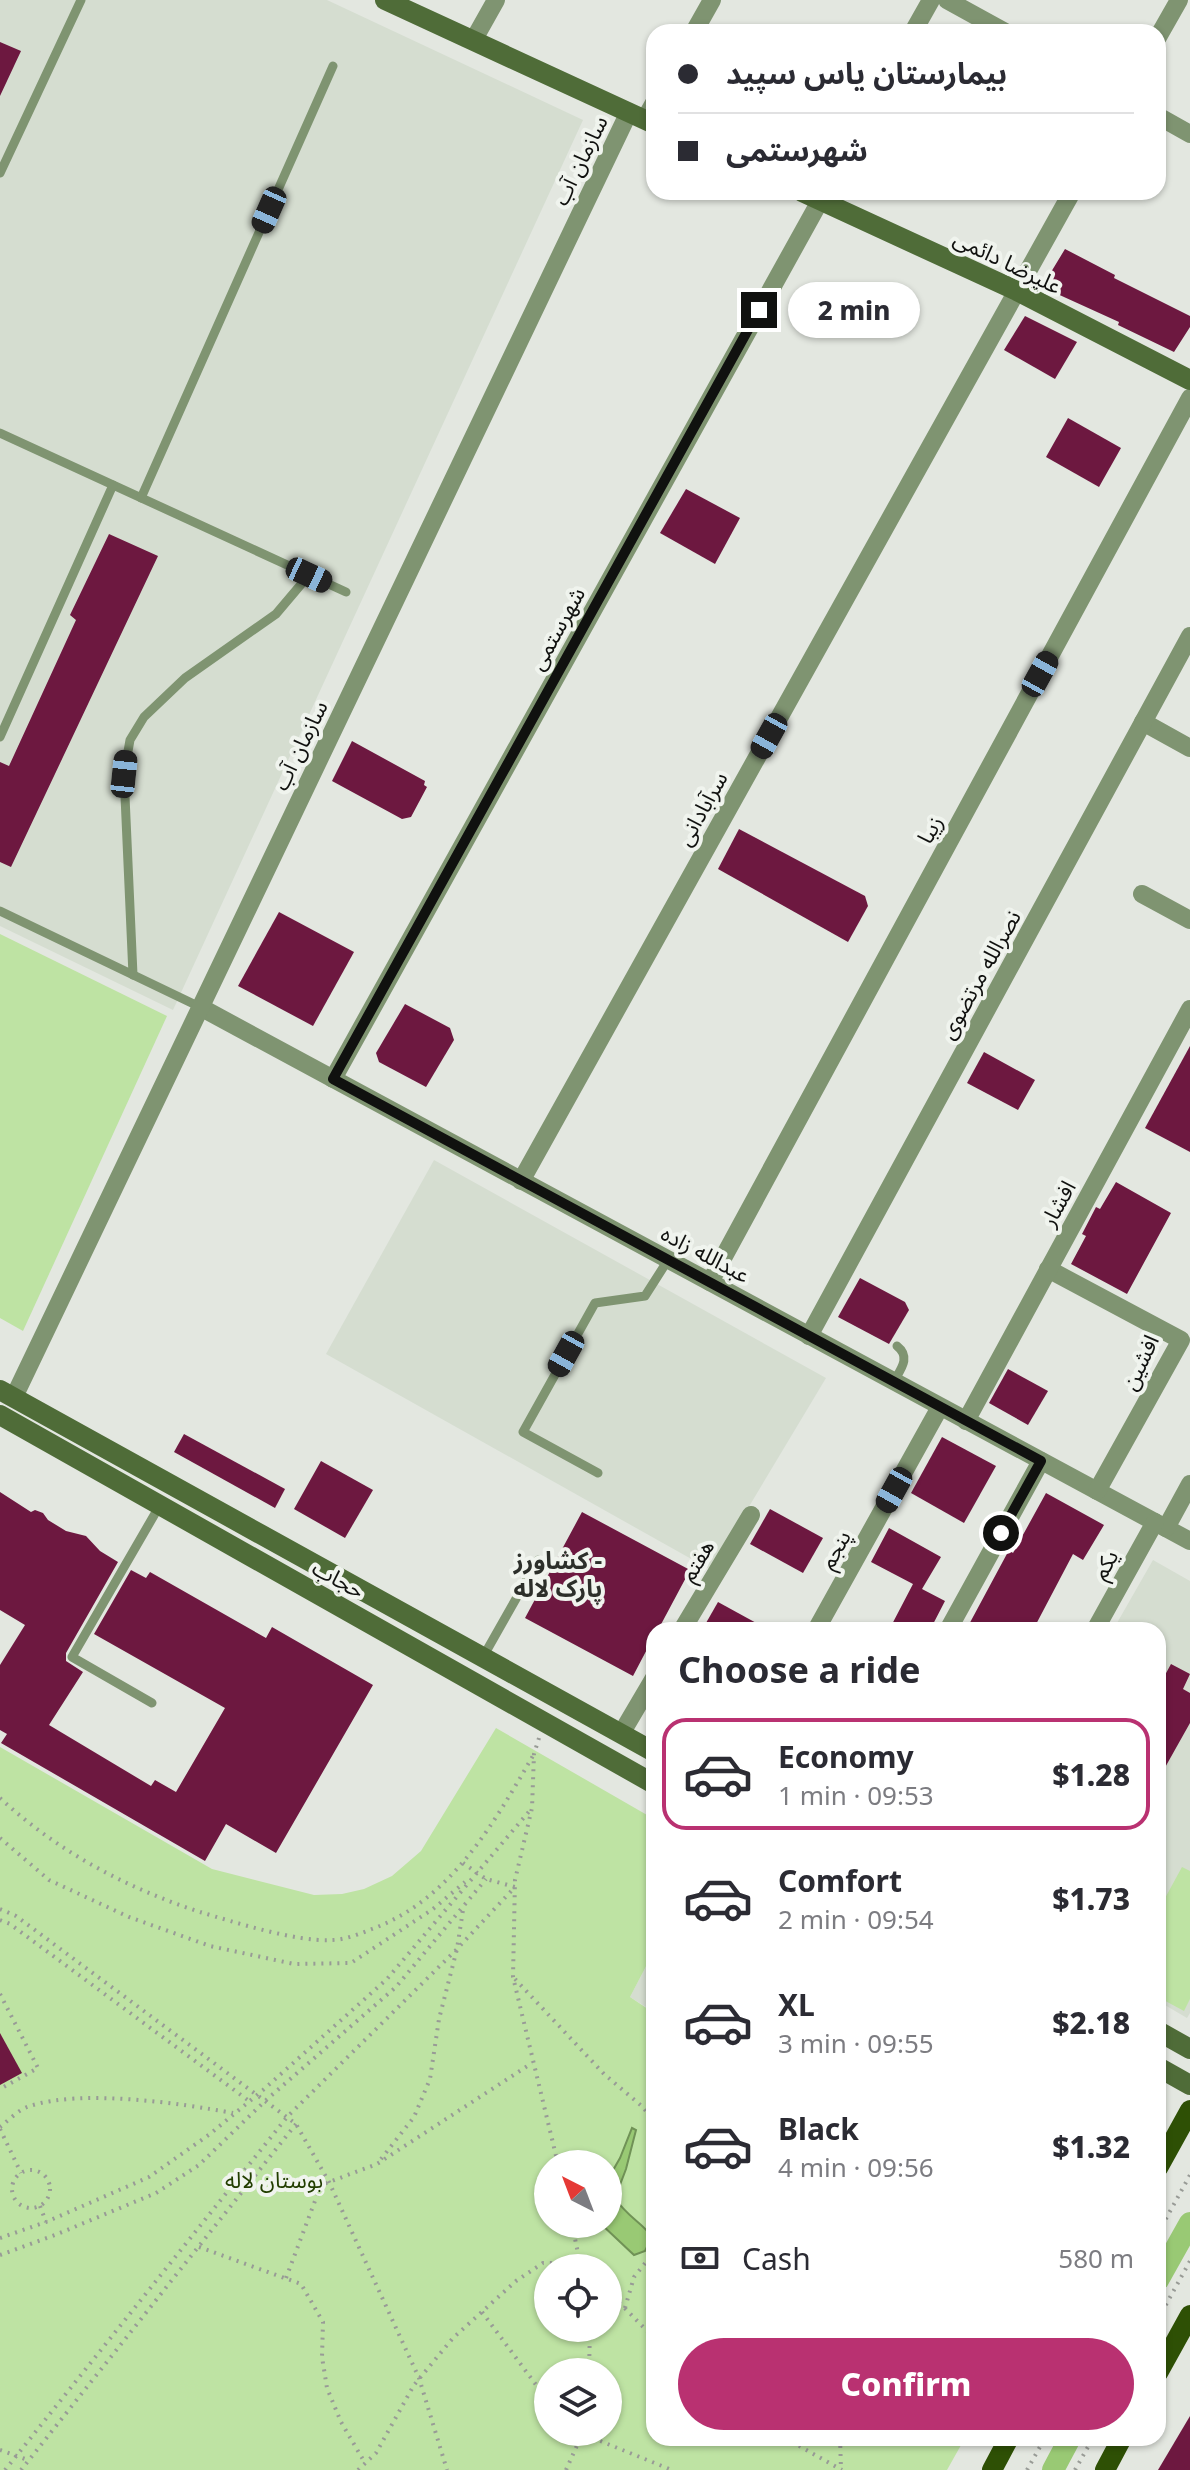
<!DOCTYPE html>
<html lang="en">
<head>
<meta charset="utf-8">
<style>
  body { margin:0; font-family:"Noto Sans","Noto Sans Arabic",sans-serif; background:#f7f7f7; color:#2b2b33; height:100vh; display:flex; flex-direction:column; font-size:30px; white-space:nowrap }
  * { box-sizing:border-box; margin:0 }
  p { font-size:26px; color:#7c7c81 }
  .icon { flex:none; width:44px; height:44px; fill:none; stroke:currentColor; stroke-width:2; stroke-linecap:round; stroke-linejoin:round }
  .map { position:relative; flex:1; overflow:hidden }
  .details { position:absolute; left:646px; top:1622px; width:520px; height:824px; display:flex; flex-direction:column; background:#fff; border-radius:24px; box-shadow:0 2px 6px #0004 }
  .details>* { flex:none }
  .top-card { position:absolute; left:646px; top:24px; width:520px; height:176px; border-radius:24px; box-shadow:0 2px 6px #0004; display:grid; align-content:center; height:176px; padding:0 32px; background:#fff }
  .needle { width:52px; rotate:318deg }
  .buttons { position:absolute; left:534px; top:2150px; display:grid; gap:16px }
  .buttons a { display:grid; place-items:center; width:88px; height:88px; border-radius:50%; background:#fff; box-shadow:0 2px 6px #0004; font-size:40px }
  .end { position:absolute; width:36px; height:36px; margin:-18px; border:10px solid #10110f; background:#fff; box-shadow:0 0 0 4px #fff }
  .from { border-radius:50% }
  .bubble { position:absolute; height:56px; border-radius:28px; background:#fff; box-shadow:0 2px 6px #0004; font-size:26px; font-weight:800; line-height:56px; text-align:center }
  .car { position:absolute; width:24px; height:48px; margin:-24px -12px; border-radius:10px; box-shadow:0 0 6px 2px #0007; background:linear-gradient(#222 24%,#8ab4d8 0 40%,#222 0 76%,#8ab4d8 0 86%,#222 0) }
  .top-card b { display:flex; align-items:center; gap:28px; height:76px; font-size:30px }
  .top-card b+b { border-top:2px solid #e1e1e2 }
  .top-card i { width:20px; height:20px; background:#2b2b33 }
  ul { padding:0; list-style:none }
  li { display:flex; align-items:center; gap:24px; height:112px; margin:0 16px 12px; padding:0 16px; border:4px solid transparent; border-radius:24px }
  li div { flex:1 }
  li b { display:block; font-size:30px }
  li em { font-style:normal; font-weight:800 }
  li.active { border-color:#b93171 }
  li>.icon { width:72px; height:72px; stroke-width:1.5 }
  h2 { padding:0 32px; font-size:36px; line-height:96px }
  .pay { display:flex; align-items:center; gap:20px; height:88px; padding:0 32px; font-size:30px }
  .pay p { margin-inline-start:auto }
  .cta { display:flex; gap:16px; margin-top:auto; padding:16px 32px }
  .cta a { flex:1; height:92px; border-radius:48px; background:#b93171; color:#fff; font-size:32px; font-weight:800; line-height:92px; text-align:center }
  .map>svg:first-child { display:block }
  .built { fill:#d5ddd0 }
  .green { fill:#bee3a3; fill-rule:evenodd }
  .water { fill:#99c974; stroke:#709256; stroke-width:2 }
  .lines { fill:none; stroke-linecap:round; stroke-linejoin:round }
  .canal { stroke:#99c974; stroke-width:22 }
  .building { fill:#6d1840 }
  .path { stroke:#989b96; stroke-width:4; stroke-dasharray:2 6; stroke-linecap:butt }
  .lane { stroke:#7f9471; stroke-width:9 }
  .street { stroke:#7f9471; stroke-width:18 }
  .secondary { stroke:#4f6c38; stroke-width:20 }
  .primary { stroke:#2e5005; stroke-width:20 }
  .route { stroke:#10110f; stroke-width:10 }
  .labels { text-anchor:middle; dominant-baseline:central; stroke-width:8; stroke-linejoin:round; paint-order:stroke }
  .street-label { font-size:22px; fill:#10110f; stroke:#f0f4ee }
  .park-label { font-size:22px; fill:#223e00; stroke:#f0f4ee }
  .neighbourhood-label { font-size:24px; font-weight:bold; fill:#2c2f2a; stroke:#f0f4ee }
</style>
</head>
<body>
<div class="map">
<svg width="1190" height="2470" viewBox="0 0 1190 2470">
  <rect width="100%" height="100%" fill="#e3e7e0"/>
  <!-- built -->
  <g class="built">
    <path d="M0 0H327L583 120 173 1010 0 926Z"/>
    <path d="M434 1160 826 1378 711 1570 326 1354Z"/>
    <path d="M1153 1560 1190 1581V2013L1187 2018 1158 2001V1630H1113Z"/>
    <path d="M654 1951V2012L630 1997Z"/>
  </g>
  <!-- green -->
  <g class="green">
    <path d="M0 934 167 1016 23 1331 0 1318Z"/>
    <path d="M496 1728 654 1819V1951L630 1997 654 2013V2438H965L947 2470H0V1747L212 1869 314 1895 342 1894 364 1889 392 1876 421 1851ZM548 2164H608V2224H548ZM548 2268H608V2328H548ZM548 2372H608V2432H548Z"/>
    <path d="M1182 1867 1190 1871V1999L1184 2011 1158 1997V1911Z"/>
  </g>
  <!-- water -->
  <path class="water" d="M632 2128 636 2130 626 2169 615 2198C627 2217 643 2223 652 2237L645 2251 634 2255 601 2224H608V2179L620 2158Z"/>
  <g class="lines">
    <!-- canal -->
    <g class="canal">
      <path d="M1158 2280 1190 2223"/>
      <path d="M1053 2470 1070 2438"/>
    </g>
  </g>
  <!-- building -->
  <g class="building">
    <path d="M0 42 21 51 0 96Z"/>
    <path d="M1065 249 1115 275 1114 278 1190 316V327L1174 352 1118 325 1119 322 1042 287Z"/>
    <path d="M1025 316 1077 342 1055 379 1004 350Z"/>
    <path d="M1068 418 1121 448 1099 487 1046 457Z"/>
    <path d="M686 489 740 518 715 564 660 533Z"/>
    <path d="M109 534 158 556 11 867 0 862V762L9 766 76 620 70 615Z"/>
    <path d="M352 741 425 781 424 785 427 787 411 817 402 819 332 781Z"/>
    <path d="M739 829 865 896 868 906 848 942 718 869Z"/>
    <path d="M279 912 354 952 313 1026 238 986Z"/>
    <path d="M405 1004 450 1028 454 1040 426 1087 379 1062 376 1053Z"/>
    <path d="M1190 1046V1152L1145 1128Z"/>
    <path d="M984 1052 1035 1080 1018 1110 967 1083Z"/>
    <path d="M1116 1182 1171 1213 1127 1294 1071 1264 1086 1236 1082 1234 1096 1207 1100 1209Z"/>
    <path d="M860 1278 905 1302 909 1310 889 1344 838 1317Z"/>
    <path d="M1008 1369 1048 1391 1028 1425 989 1403Z"/>
    <path d="M184 1434 285 1489 275 1508 174 1452Z"/>
    <path d="M942 1437 996 1466 964 1523 911 1493Z"/>
    <path d="M321 1461 373 1490 345 1538 294 1509Z"/>
    <path d="M0 1492 31 1512 35 1510 43 1513 48 1520 66 1531 86 1536 100 1551 118 1562 66 1653V1661L83 1672 49 1725 151 1786 155 1780 176 1792 225 1708 94 1634 131 1570 146 1578 150 1572 266 1638 272 1627 373 1685 276 1853 226 1824 205 1861 1 1743 7 1734 0 1730V1665L25 1625 0 1610Z"/>
    <path d="M1046 1493 1104 1525 1083 1560 1073 1554 1033 1630H966L1009 1550 1013 1553Z"/>
    <path d="M770 1509 823 1538 803 1573 750 1544Z"/>
    <path d="M582 1512 690 1570 658 1630H654V1636L633 1676 525 1618Z"/>
    <path d="M889 1528 941 1557 922 1589 945 1601 930 1630H889L913 1584 871 1562Z"/>
    <path d="M718 1602 769 1630H702Z"/>
    <path d="M1171 1664 1190 1674 1183 1689 1190 1693V1723L1158 1780V1671L1165 1675Z"/>
    <path d="M0 2033 22 2073 0 2085Z"/>
    <path d="M1190 2416V2470H1158Z"/>
  </g>
  <g class="lines">
    <!-- path -->
    <g class="path">
      <path d="M539 1738 534 1754 532 1808 515 1880 513 1977 558 2164"/>
      <path d="M0 1798C57 1851 126 1888 200 1912 234 1922 296 1942 331 1940 345 1940 359 1934 372 1929 451 1900 494 1823 534 1754"/>
      <path d="M0 1838 49 1880 129 1917 210 1946 294 1964 351 1963 433 1909 465 1882"/>
      <path d="M0 1909 16 1916 296 2124 329 2182 419 2378 447 2470"/>
      <path d="M0 1920 10 1924 249 2101"/>
      <path d="M515 1979 604 2074 644 2108 654 2124"/>
      <path d="M0 1994 38 2068 0 2089"/>
      <path d="M0 2127C9 2120 19 2109 30 2106 82 2089 179 2103 233 2113"/>
      <path d="M0 2129 21 2173"/>
      <path d="M381 2159 414 2117 430 2079 439 2019 457 1949 463 1910"/>
      <circle cx="31" cy="2189" r="19"/>
      <path d="M40 2206 46 2222"/>
      <path d="M572 2224 581 2268"/>
      <path d="M1158 2233 1190 2175"/>
      <path d="M0 2238 46 2222 149 2177 210 2134 263 2090 387 1979 532 1808"/>
      <path d="M199 2247 301 2284 323 2322 322 2357 327 2388 341 2422 365 2463"/>
      <path d="M0 2255 55 2235 156 2193 199 2165 265 2101 396 1987 486 1879"/>
      <path d="M286 2278 321 2185 377 2164 532 2063"/>
      <path d="M608 2291 654 2338"/>
      <path d="M625 2308 634 2277 654 2252"/>
      <path d="M482 2312 548 2401"/>
      <path d="M1158 2319 1190 2261"/>
      <path d="M589 2372 590 2328"/>
      <path d="M578 2432 672 2470"/>
      <path d="M785 2438 842 2470"/>
      <path d="M840 2438 841 2469"/>
      <path d="M0 2450 28 2460"/>
      <path d="M5 2470 287 2117 457 1949 515 1887 486 1879 463 1863"/>
      <path d="M21 2470 296 2124"/>
      <path d="M358 2470 376 2453 414 2385 453 2338 516 2281 543 2263H580L586 2268"/>
      <path d="M566 2470 583 2432"/>
      <path d="M1027 2470 1045 2438"/>
      <path d="M1075 2470 1093 2438"/>
    </g>
    <!-- lane -->
    <g class="lane">
      <path d="M0 173 81 0"/>
      <path d="M0 433 346 592"/>
      <path d="M141 498 333 66"/>
      <path d="M0 737 113 485"/>
      <path d="M0 911 200 1007"/>
      <path d="M133 975 124 774 130 740 144 717 185 678 276 614 309 575"/>
      <path d="M894 1381C901 1369 911 1357 897 1346"/>
      <path d="M598 1473 523 1432 595 1303 645 1296 668 1260"/>
      <path d="M483 1657 538 1560"/>
      <path d="M152 1703 72 1657 160 1505"/>
    </g>
    <!-- street -->
    <g class="street">
      <path d="M947 0 1005 32"/>
      <path d="M694 32 712 0"/>
      <path d="M913 32 931 0"/>
      <path d="M1158 37 1179 0"/>
      <path d="M473 41 496 0"/>
      <path d="M1158 116 1190 134"/>
      <path d="M645 119 654 103"/>
      <path d="M1143 722 1190 748"/>
      <path d="M1142 894 1190 920"/>
      <path d="M200 1007 1190 1541"/>
      <path d="M333 1079 825 192"/>
      <path d="M521 1181 1072 192"/>
      <path d="M1048 1269 1181 1340 1097 1491"/>
      <path d="M710 1282 1190 398"/>
      <path d="M809 1336 1190 636"/>
      <path d="M14 1397 629 112"/>
      <path d="M966 1421 1190 1009"/>
      <path d="M1166 1528 1190 1484"/>
      <path d="M682 1630 751 1515"/>
      <path d="M816 1630 940 1407"/>
      <path d="M948 1630 1041 1461"/>
      <path d="M1095 1630 1155 1522"/>
      <path d="M621 1734 654 1678"/>
    </g>
    <!-- secondary -->
    <g class="secondary">
      <path d="M385 0 654 124"/>
      <path d="M802 192 1017 291 1190 380"/>
      <path d="M0 1390 654 1752"/>
      <path d="M0 1415 654 1784"/>
      <path d="M1158 2031 1190 2049"/>
      <path d="M1158 2067 1190 2085"/>
    </g>
    <!-- primary -->
    <g class="primary">
      <path d="M1158 2168 1190 2110"/>
      <path d="M1158 2373 1190 2315"/>
      <path d="M992 2470 1009 2438"/>
      <path d="M1105 2470 1122 2438"/>
    </g>
  </g>
  <g class="lines">
    <!-- route -->
    <path class="route" d="M759 310 333 1079 1041 1461 1001 1533"/>
  </g>
  <g class="labels">
    <!-- street labels -->
    <g class="street-label">
      <text transform="translate(579 160) rotate(-64)">سازمان آب</text>
      <text transform="translate(1008 261) rotate(26)">علیرضا دائمی</text>
      <text transform="translate(556 628) rotate(-61)">شهرستمی</text>
      <text transform="translate(299 745) rotate(-64)">سازمان آب</text>
      <text transform="translate(701 808) rotate(-61)">سرآبادانی</text>
      <text transform="translate(929 829) rotate(-61)">زیبا</text>
      <text transform="translate(979 974) rotate(-61)">نصرالله مرتضوی</text>
      <text transform="translate(1057 1203) rotate(-61)">افشار</text>
      <text transform="translate(706 1253) rotate(28)">عبدالله زاده</text>
      <text transform="translate(1139 1362) rotate(-65)">افشین</text>
      <text transform="translate(834 1549) rotate(-61)">پنجم</text>
      <text transform="translate(696 1560) rotate(-59)">هفتم</text>
      <text transform="translate(1104 1564) rotate(-61)">یکم</text>
      <text transform="translate(339 1578) rotate(29)">حجاب</text>
    </g>
    <!-- park labels -->
    <g class="park-label">
      <text x="274" y="2179">بوستان لاله</text>
    </g>
    <!-- neighbourhood labels -->
    <g class="neighbourhood-label">
      <text x="558" y="1559">کشاورز -<tspan x="558" dy="28">پارک لاله</tspan></text>
    </g>
  </g>
</svg>
<div class="buttons">
<a><svg class="needle" viewBox="-14 -14 28 28"><path d="M0-13l5 13h-10z" fill="#e53935"/><path d="M0 13l5-13h-10z" fill="#7c7c81"/></svg></a>
<a><svg class="icon" aria-label="locate" viewBox="0 0 24 24"><circle cx="12" cy="12" r="6"/><path d="M12 2v4M12 18v4M2 12h4M18 12h4"/></svg></a>
<a><svg class="icon" aria-label="layers" viewBox="0 0 24 24"><path d="M12 4l9 5-9 5-9-5zM3 14l9 5 9-5"/></svg></a>
</div>
<i class="end from" style="left:1001px;top:1533px"></i>
<i class="end" style="left:759px;top:310px"></i>
<div class="bubble" style="left:788px;top:282px;width:132px">2 min</div>
<i class="car" style="left:269px;top:210px;rotate:204deg"></i>
<i class="car" style="left:309px;top:575px;rotate:115deg"></i>
<i class="car" style="left:1040px;top:674px;rotate:29deg"></i>
<i class="car" style="left:769px;top:736px;rotate:209deg"></i>
<i class="car" style="left:124px;top:774px;rotate:6deg"></i>
<i class="car" style="left:566px;top:1354px;rotate:209deg"></i>
<i class="car" style="left:894px;top:1490px;rotate:209deg"></i>
<div class="top-card">
<b><i class="from"></i>بیمارستان یاس سپید</b>
<b><i></i>شهرستمی</b>
</div>
<section class="details">
<h2>Choose a ride</h2>
<ul>
<li class="active"><svg class="icon" aria-label="car" viewBox="0 0 24 24"><path d="M5 17H2v-5l4-1 3-4h7l3 4 3 1v5h-3M9 17h6M6 11h13"/><circle cx="7" cy="17" r="2"/><circle cx="17" cy="17" r="2"/></svg><div><b>Economy</b><p>1 min · 09:53</p></div><em>$1.28</em></li>
<li><svg class="icon" aria-label="car" viewBox="0 0 24 24"><path d="M5 17H2v-5l4-1 3-4h7l3 4 3 1v5h-3M9 17h6M6 11h13"/><circle cx="7" cy="17" r="2"/><circle cx="17" cy="17" r="2"/></svg><div><b>Comfort</b><p>2 min · 09:54</p></div><em>$1.73</em></li>
<li><svg class="icon" aria-label="car" viewBox="0 0 24 24"><path d="M5 17H2v-5l4-1 3-4h7l3 4 3 1v5h-3M9 17h6M6 11h13"/><circle cx="7" cy="17" r="2"/><circle cx="17" cy="17" r="2"/></svg><div><b>XL</b><p>3 min · 09:55</p></div><em>$2.18</em></li>
<li><svg class="icon" aria-label="car" viewBox="0 0 24 24"><path d="M5 17H2v-5l4-1 3-4h7l3 4 3 1v5h-3M9 17h6M6 11h13"/><circle cx="7" cy="17" r="2"/><circle cx="17" cy="17" r="2"/></svg><div><b>Black</b><p>4 min · 09:56</p></div><em>$1.32</em></li>
</ul>
<div class="pay"><svg class="icon" aria-label="cash" viewBox="0 0 24 24"><path d="M3 7h18v10H3z"/><circle cx="12" cy="12" r="2"/></svg>Cash<p>580 m</p></div>
<div class="cta"><a>Confirm</a></div>
</section>
</div>
</body>
</html>
